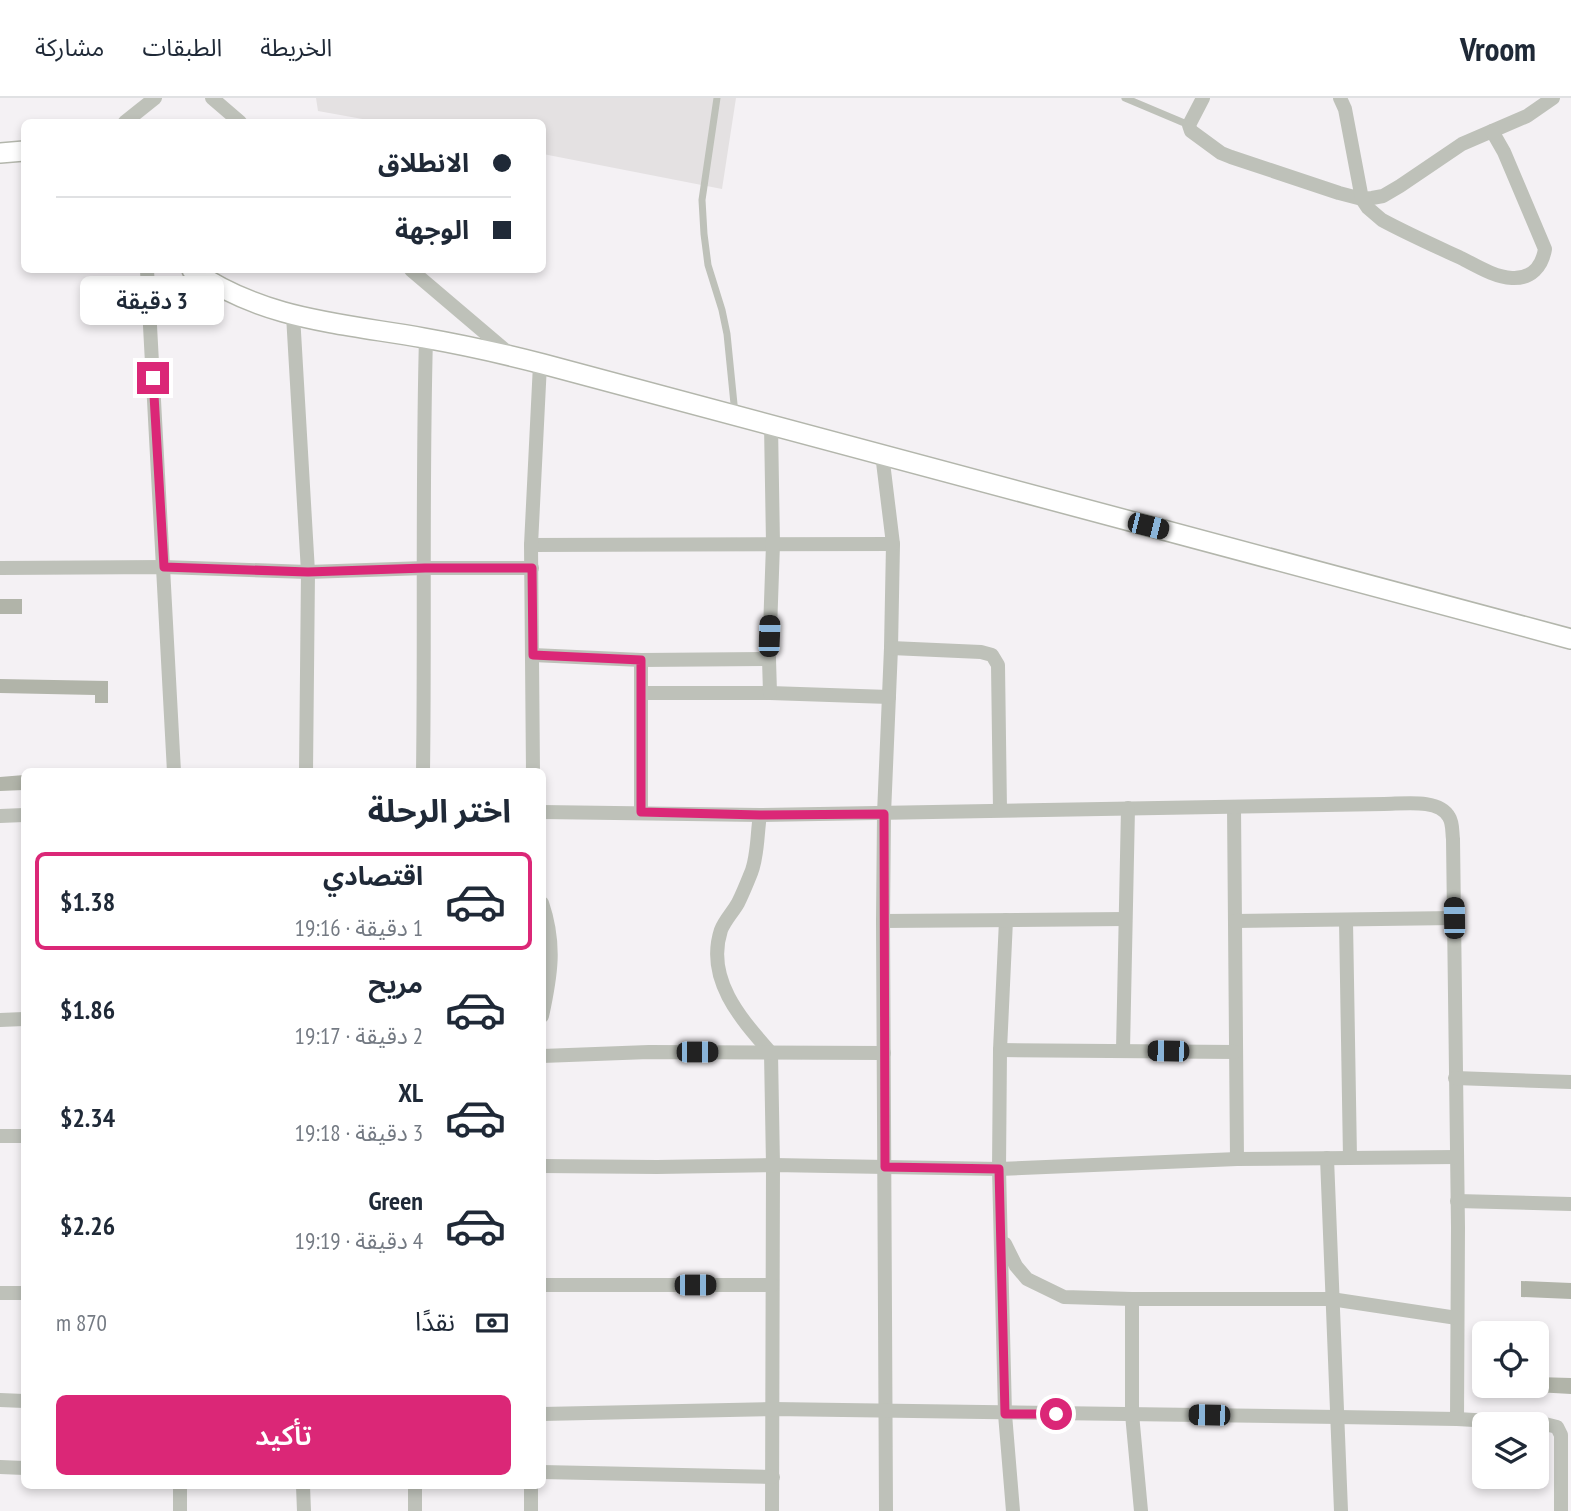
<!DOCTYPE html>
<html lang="ar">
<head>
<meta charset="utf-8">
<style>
  body { margin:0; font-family:"PT Sans Narrow","Noto Sans Arabic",sans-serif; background:#f6f6f7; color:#1f2937; direction:rtl; height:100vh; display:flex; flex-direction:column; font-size:26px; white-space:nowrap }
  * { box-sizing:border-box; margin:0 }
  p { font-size:23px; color:#747a83 }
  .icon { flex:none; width:38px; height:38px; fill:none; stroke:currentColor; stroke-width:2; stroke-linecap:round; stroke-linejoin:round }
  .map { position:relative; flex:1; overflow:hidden; direction:ltr }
  .drawer { position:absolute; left:21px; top:670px; width:525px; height:721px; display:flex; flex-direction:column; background:#fff; border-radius:10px; box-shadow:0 4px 10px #0003; direction:rtl }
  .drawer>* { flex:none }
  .hud { position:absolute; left:21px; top:21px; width:525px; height:154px; border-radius:10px; box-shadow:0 4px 10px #0003; direction:rtl; display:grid; align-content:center; height:154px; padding:0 35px; background:#fff }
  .fabs { position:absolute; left:1472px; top:1223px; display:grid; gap:14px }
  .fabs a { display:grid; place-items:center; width:77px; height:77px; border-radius:10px; background:#fff; box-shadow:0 4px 10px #0003; font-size:35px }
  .end { position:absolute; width:32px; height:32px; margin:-16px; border:9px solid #db2777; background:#fff; box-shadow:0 0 0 4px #fff }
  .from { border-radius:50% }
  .bubble { position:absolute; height:49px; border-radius:10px; background:#fff; box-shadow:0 4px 10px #0003; font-size:23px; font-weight:600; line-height:49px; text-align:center; direction:rtl }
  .car { position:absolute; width:21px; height:42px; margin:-21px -10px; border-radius:9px; box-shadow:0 0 5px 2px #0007; background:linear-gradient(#222 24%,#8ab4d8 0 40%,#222 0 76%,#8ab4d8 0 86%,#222 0) }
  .hud b { display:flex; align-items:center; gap:24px; height:66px; font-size:26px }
  .hud b+b { border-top:2px solid #e0e1e3 }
  .hud i { width:18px; height:18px; background:#1f2937 }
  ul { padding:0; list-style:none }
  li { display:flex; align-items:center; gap:21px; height:98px; margin:0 14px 10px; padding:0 21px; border:4px solid transparent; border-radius:10px }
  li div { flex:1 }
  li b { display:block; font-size:26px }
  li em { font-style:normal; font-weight:600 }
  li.selected { border-color:#db2777 }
  li>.icon { width:63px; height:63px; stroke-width:1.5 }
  h2 { padding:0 35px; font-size:32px; line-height:84px }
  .pay { display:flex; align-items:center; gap:18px; height:77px; padding:0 35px; font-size:26px }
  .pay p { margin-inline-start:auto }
  .cta { display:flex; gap:14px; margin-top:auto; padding:14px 35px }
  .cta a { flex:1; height:80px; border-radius:10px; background:#db2777; color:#fff; font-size:28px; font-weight:600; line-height:80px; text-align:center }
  header { display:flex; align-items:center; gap:42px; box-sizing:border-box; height:98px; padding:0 35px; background:#fff; border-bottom:2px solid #e0e1e3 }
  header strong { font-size:33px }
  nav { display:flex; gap:38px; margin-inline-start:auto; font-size:24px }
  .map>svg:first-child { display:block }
  .built { fill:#e4e1e2 }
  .building { fill:#b1b4a9 }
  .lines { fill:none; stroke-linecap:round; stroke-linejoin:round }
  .secondary-casing { stroke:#b3b6ac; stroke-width:22 }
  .lane { stroke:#bec1b9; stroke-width:7 }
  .street { stroke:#bec1b9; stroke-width:14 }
  .secondary { stroke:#fff; stroke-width:19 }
  .route { stroke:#db2777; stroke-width:9 }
</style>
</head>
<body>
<header>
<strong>Vroom</strong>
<nav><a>الخريطة</a><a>الطبقات</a><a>مشاركة</a></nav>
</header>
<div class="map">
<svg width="1571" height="1413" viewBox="0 0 1571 1413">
  <rect width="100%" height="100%" fill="#f4f1f4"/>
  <!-- built -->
  <path class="built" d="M316 0H736L722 91 543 56 542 24H379L318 13Z"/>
  <!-- building -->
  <g class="building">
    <rect x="0" y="501" width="22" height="15"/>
    <path d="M0 581 108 583V605H95V597L0 595Z"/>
    <path d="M24 677V692L0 693V679Z"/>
    <path d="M1521 1183 1571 1185V1201L1521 1199Z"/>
    <path d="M1536 1279 1571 1280V1296L1536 1294Z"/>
  </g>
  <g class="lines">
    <defs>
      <g id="secondary">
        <path d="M0 55 24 53"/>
        <path d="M192 172C265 222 339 225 424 240 464 247 504 256 543 266 886 356 1228 450 1571 541"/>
      </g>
    </defs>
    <!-- secondary casing -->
    <use href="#secondary" class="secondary-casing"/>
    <!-- lane -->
    <g class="lane">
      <path d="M717 0 702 102 704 136 708 167 722 212 727 236 735 316"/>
      <path d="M1125 0 1189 27"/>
    </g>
    <!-- street -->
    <g class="street">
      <path d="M212 0 240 24"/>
      <path d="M1203 0 1189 27 1191 33 1221 55 1231 59 1339 95 1362 101 1372 100 1383 98 1400 88 1462 46 1527 18 1553 0"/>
      <path d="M1340 0 1345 11 1362 101 1368 110 1382 122C1408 136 1435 148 1461 160 1477 168 1494 179 1512 180 1531 181 1542 169 1545 151L1504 54 1492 33"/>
      <path d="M125 24 155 0"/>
      <path d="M147 172 174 674"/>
      <path d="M411 172 511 257"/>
      <path d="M293 217 308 474 306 674"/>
      <path d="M882 356 893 446 891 550 884 716 883 823 886 1413"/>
      <path d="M531 447 893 446"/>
      <path d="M0 470 164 469 308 474 425 470H532"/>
      <path d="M891 550 981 554 992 557 998 567 1000 712"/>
      <path d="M533 557 641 562 769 561"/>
      <path d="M641 595H770L889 599"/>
      <path d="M770 595 769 561 773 446 771 327"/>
      <path d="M423 674C425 529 422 385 426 240"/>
      <path d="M533 674 531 447 540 266"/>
      <path d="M1234 709 1237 1061"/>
      <path d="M542 714 760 717 1384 706C1402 706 1439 700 1449 719 1453 725 1452 734 1453 741L1458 1129 1457 1321"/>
      <path d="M641 714V562"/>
      <path d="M760 717C757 735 758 758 751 775 747 785 743 795 738 805 733 814 725 822 721 832 705 881 741 921 771 955L773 1067 772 1413"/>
      <path d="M0 718 24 717"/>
      <path d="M542 805C556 846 551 877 542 918"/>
      <path d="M1006 822 1000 952 999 1071 1005 1316 1013 1413"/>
      <path d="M883 823 1125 821"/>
      <path d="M1235 823 1454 820"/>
      <path d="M1346 823 1350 1060"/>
      <path d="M0 922 24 921"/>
      <path d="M1000 952 1235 954"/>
      <path d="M1123 952 1128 710"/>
      <path d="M542 958 649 954 884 955"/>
      <path d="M1455 980 1571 984"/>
      <path d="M0 1038H24"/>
      <path d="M1327 1060 1341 1413"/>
      <path d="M542 1068 657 1069 773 1067 999 1071 1237 1061 1456 1059"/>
      <path d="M1457 1103 1571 1106"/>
      <path d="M1005 1146 1016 1168 1027 1181 1064 1199 1132 1201H1331L1457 1220"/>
      <path d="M542 1187H772"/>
      <path d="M0 1195H24"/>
      <path d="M1132 1201V1316L1141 1413"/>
      <path d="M0 1302 24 1303"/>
      <path d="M542 1316 773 1311 1338 1319 1457 1321 1545 1326 1557 1329 1561 1337V1413"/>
      <path d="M0 1369 24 1370"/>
      <path d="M542 1374 773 1379"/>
      <path d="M303 1388 304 1413"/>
      <path d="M531 1388V1413"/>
      <path d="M180 1413V1388"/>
      <path d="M415 1413V1388"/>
    </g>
    <!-- secondary -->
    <use href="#secondary" class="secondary"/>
  </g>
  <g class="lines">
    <!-- route -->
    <path class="route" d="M153 280 164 469 308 474 425 470H532L533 557 641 562V714L760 717 884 716 885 1069 999 1071 1005 1316H1056"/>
  </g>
</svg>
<div class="fabs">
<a><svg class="icon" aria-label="locate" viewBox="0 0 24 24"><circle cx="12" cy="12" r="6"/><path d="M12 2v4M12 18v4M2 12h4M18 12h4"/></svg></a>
<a><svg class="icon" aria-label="layers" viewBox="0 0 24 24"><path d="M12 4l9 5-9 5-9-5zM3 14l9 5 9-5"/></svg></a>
</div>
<i class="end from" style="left:1056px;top:1316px"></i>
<i class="end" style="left:153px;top:280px"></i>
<div class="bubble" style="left:80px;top:178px;width:144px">3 دقيقة</div>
<i class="car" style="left:1148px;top:428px;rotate:104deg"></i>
<i class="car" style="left:769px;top:538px;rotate:2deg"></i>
<i class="car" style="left:1454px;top:820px;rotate:359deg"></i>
<i class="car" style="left:1168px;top:953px;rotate:271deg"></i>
<i class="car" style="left:697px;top:954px;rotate:90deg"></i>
<i class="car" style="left:695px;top:1187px;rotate:90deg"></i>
<i class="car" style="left:1209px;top:1317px;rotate:271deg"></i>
<div class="hud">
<b><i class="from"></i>الانطلاق</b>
<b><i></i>الوجهة</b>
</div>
<section class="drawer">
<h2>اختر الرحلة</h2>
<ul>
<li class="selected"><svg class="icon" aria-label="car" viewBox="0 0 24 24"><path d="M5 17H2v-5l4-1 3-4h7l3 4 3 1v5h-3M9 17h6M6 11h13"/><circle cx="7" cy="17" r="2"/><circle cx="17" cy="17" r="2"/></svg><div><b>اقتصادي</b><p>1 دقيقة · 19:16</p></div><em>$1.38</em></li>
<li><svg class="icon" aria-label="car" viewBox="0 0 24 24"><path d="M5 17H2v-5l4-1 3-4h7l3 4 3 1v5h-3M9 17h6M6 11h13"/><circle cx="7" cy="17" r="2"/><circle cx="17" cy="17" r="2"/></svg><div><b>مريح</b><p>2 دقيقة · 19:17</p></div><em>$1.86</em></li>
<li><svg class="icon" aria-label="car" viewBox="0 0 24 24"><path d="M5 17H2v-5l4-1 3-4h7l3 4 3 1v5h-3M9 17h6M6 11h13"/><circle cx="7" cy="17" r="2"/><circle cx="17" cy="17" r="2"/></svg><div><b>XL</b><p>3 دقيقة · 19:18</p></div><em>$2.34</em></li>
<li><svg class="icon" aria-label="car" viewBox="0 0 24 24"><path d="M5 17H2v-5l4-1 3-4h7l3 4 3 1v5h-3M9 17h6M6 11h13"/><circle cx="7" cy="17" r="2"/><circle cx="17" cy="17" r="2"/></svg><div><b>Green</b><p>4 دقيقة · 19:19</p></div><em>$2.26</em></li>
</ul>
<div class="pay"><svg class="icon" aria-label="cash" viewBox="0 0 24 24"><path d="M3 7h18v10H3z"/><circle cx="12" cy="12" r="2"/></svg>نقدًا<p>870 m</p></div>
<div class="cta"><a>تأكيد</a></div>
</section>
</div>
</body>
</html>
